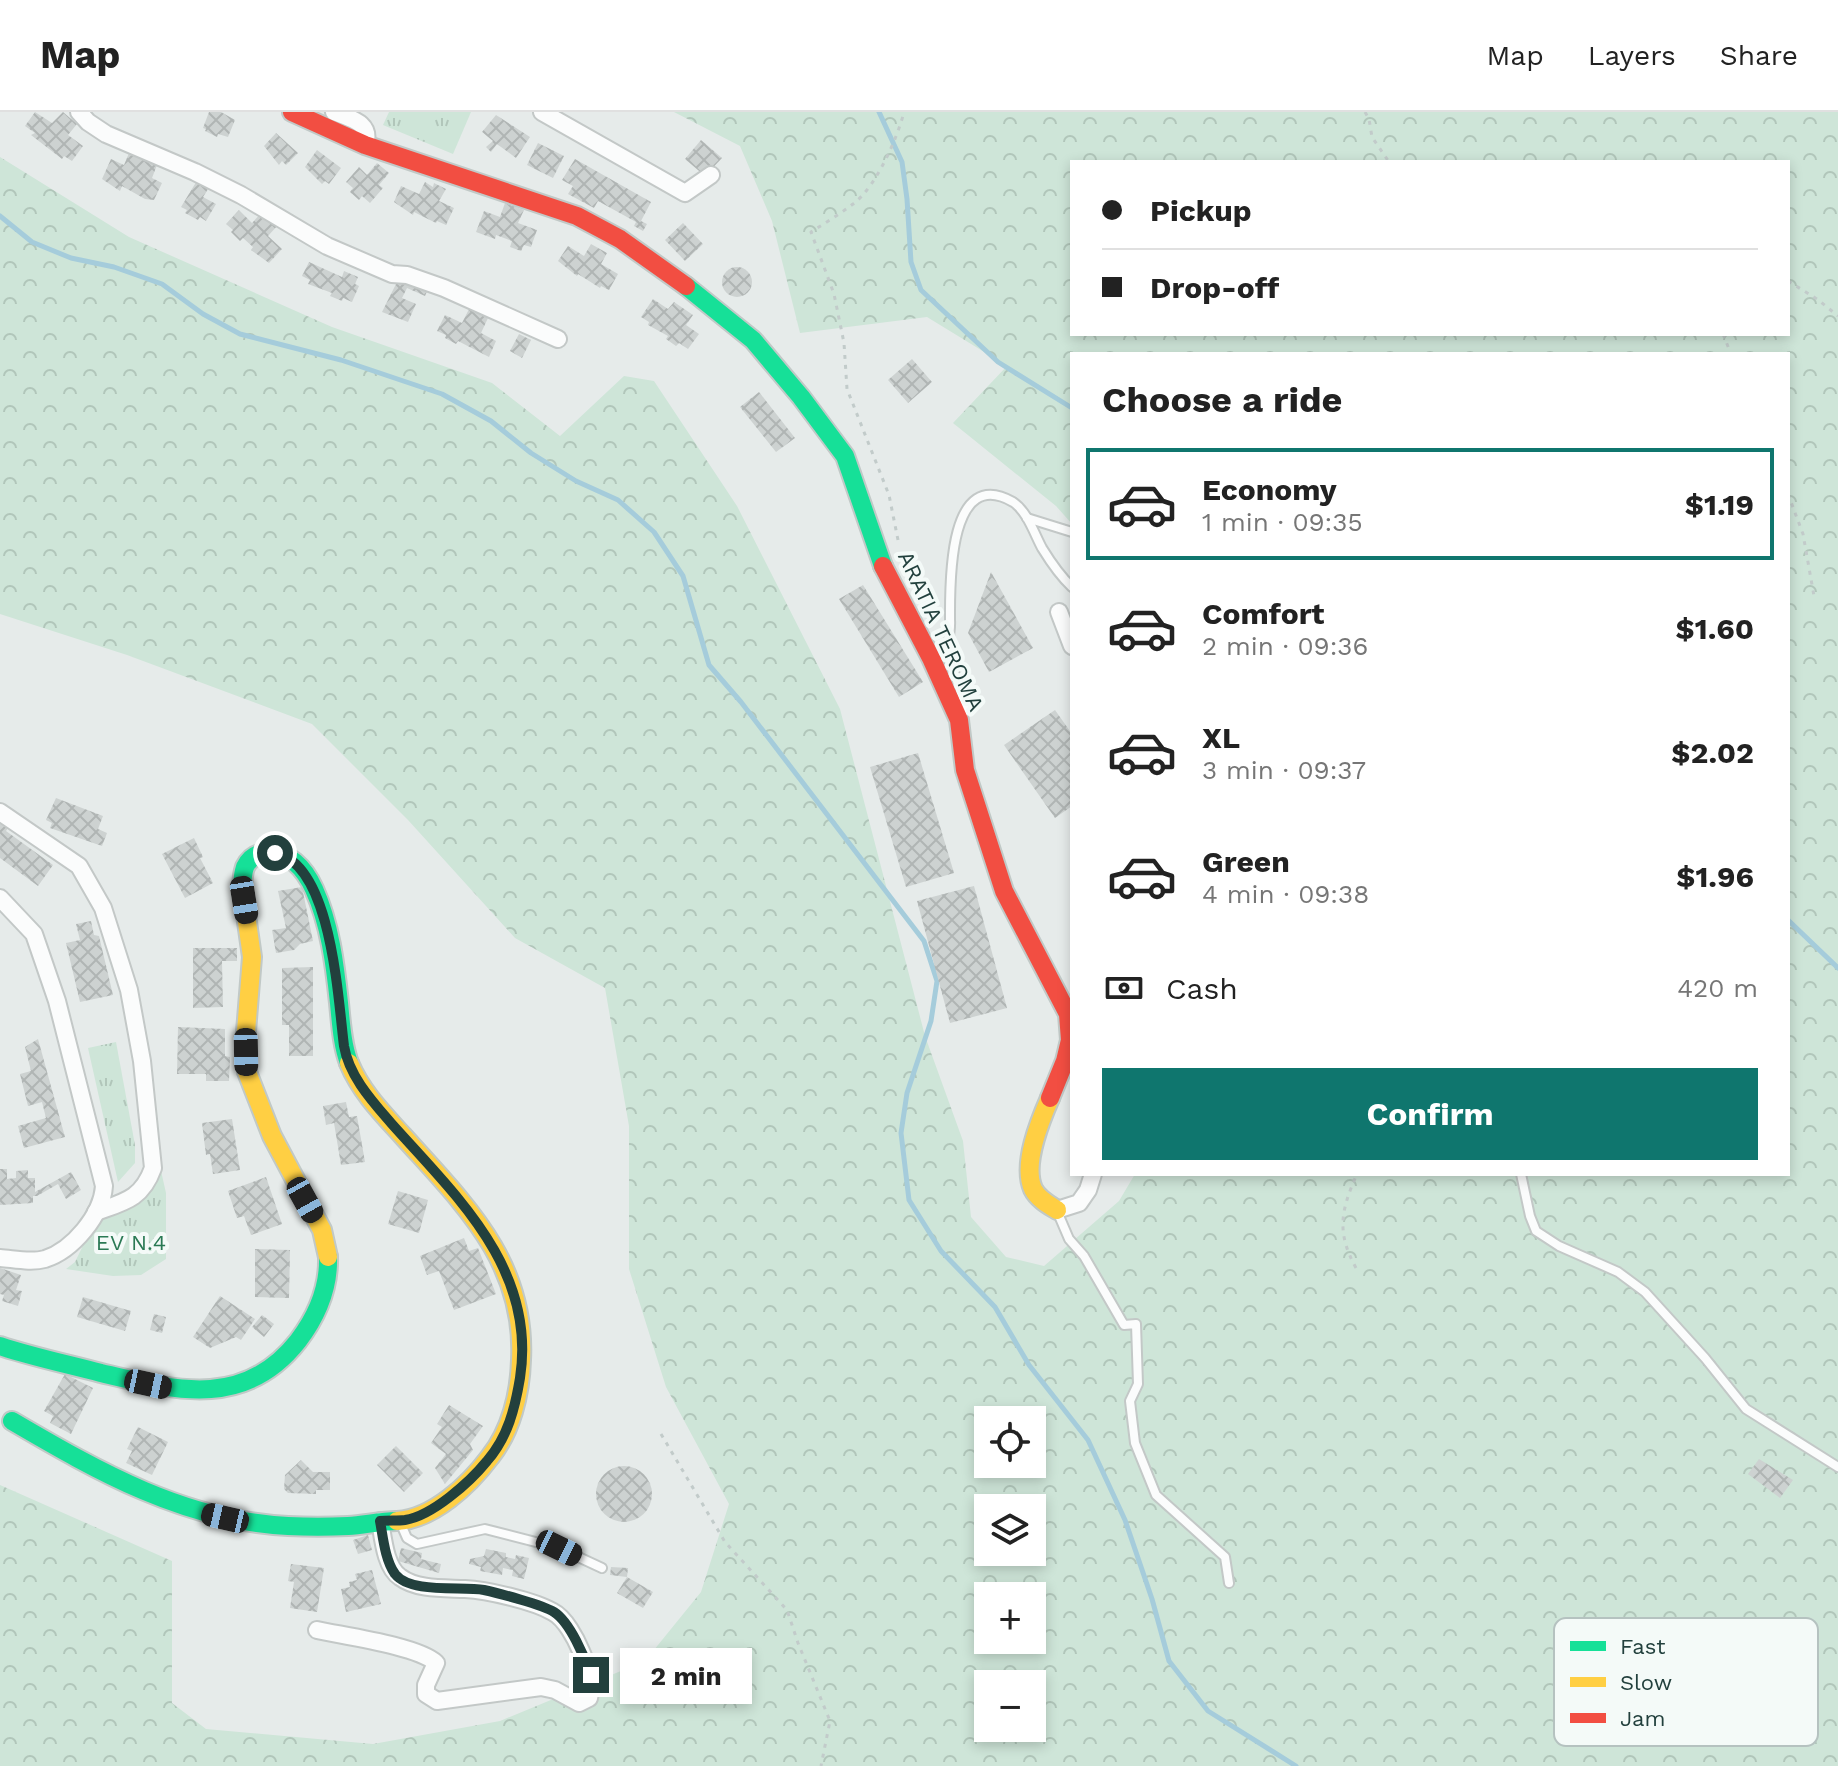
<!DOCTYPE html>
<html lang="en">
<head>
<meta charset="utf-8">
<style>
  body { margin:0; font-family:"Work Sans",sans-serif; background:#f6f6f6; color:#222; height:100vh; display:flex; flex-direction:column; font-size:30px; white-space:nowrap }
  * { box-sizing:border-box; margin:0 }
  p { font-size:26px; color:#767676 }
  .icon { flex:none; width:44px; height:44px; fill:none; stroke:currentColor; stroke-width:2; stroke-linecap:round; stroke-linejoin:round }
  .map { position:relative; flex:1; overflow:hidden }
  .details { position:absolute; left:1070px; top:240px; width:720px; height:824px; display:flex; flex-direction:column; background:#fff; border-radius:0px; box-shadow:0 4px 12px #0003 }
  .details>* { flex:none }
  .banner { position:absolute; left:1070px; top:48px; width:720px; height:176px; border-radius:0px; box-shadow:0 4px 12px #0003; display:grid; align-content:center; height:176px; padding:0 32px; background:#fff }
  .controls { position:absolute; left:974px; top:1294px; display:grid; gap:16px }
  .controls a { display:grid; place-items:center; width:72px; height:72px; border-radius:0px; background:#fff; box-shadow:0 4px 12px #0003; font-size:40px }
  .end { position:absolute; width:36px; height:36px; margin:-18px; border:10px solid #22403d; background:#fff; box-shadow:0 0 0 4px #fff }
  .from { border-radius:50% }
  .bubble { position:absolute; height:56px; border-radius:0px; background:#fff; box-shadow:0 4px 12px #0003; font-size:26px; font-weight:700; line-height:56px; text-align:center }
  .car { position:absolute; width:24px; height:48px; margin:-24px -12px; border-radius:10px; box-shadow:0 0 6px 2px #0007; background:linear-gradient(#222 24%,#8ab4d8 0 40%,#222 0 76%,#8ab4d8 0 86%,#222 0) }
  .banner b { display:flex; align-items:center; gap:28px; height:76px; font-size:30px }
  .banner b+b { border-top:2px solid #e0e0e0 }
  .banner i { width:20px; height:20px; background:#222 }
  ul { padding:0; list-style:none }
  li { display:flex; align-items:center; gap:24px; height:112px; margin:0 16px 12px; padding:0 16px; border:4px solid transparent; border-radius:0px }
  li div { flex:1 }
  li b { display:block; font-size:30px }
  li em { font-style:normal; font-weight:700 }
  li.selected { border-color:#0f766e }
  li>.icon { width:72px; height:72px; stroke-width:1.5 }
  h2 { padding:0 32px; font-size:36px; line-height:96px }
  .pay { display:flex; align-items:center; gap:20px; height:88px; padding:0 32px; font-size:30px }
  .pay p { margin-inline-start:auto }
  .cta { display:flex; gap:16px; margin-top:auto; padding:16px 32px }
  .cta a { flex:1; height:92px; border-radius:0px; background:#0f766e; color:#fff; font-size:32px; font-weight:700; line-height:92px; text-align:center }
  header { display:flex; align-items:center; gap:48px; box-sizing:border-box; height:112px; padding:0 40px; background:#fff; border-bottom:2px solid #e0e0e0 }
  header strong { font-size:38px }
  nav { display:flex; gap:44px; margin-inline-start:auto; font-size:28px }
  .map>svg:first-child { display:block }
  .forest { fill:url(#forest-crowns); fill-rule:evenodd }
  .park { fill:url(#park-tufts) }
  .lines { fill:none; stroke-linecap:round; stroke-linejoin:round }
  .stream { stroke:#a5ccdb; stroke-width:5 }
  .building { fill:url(#building-cross-hatch) }
  .lane-casing { stroke:#c3c8c7; stroke-width:12 }
  .street-casing { stroke:#c3c8c7; stroke-width:20 }
  .fast-casing { stroke:#c1c9c7; stroke-width:22 }
  .slow-casing { stroke:#c1c9c7; stroke-width:22 }
  .jam-casing { stroke:#c1c9c7; stroke-width:22 }
  .path { stroke:#c2cbca; stroke-width:3; stroke-dasharray:4 6; stroke-linecap:butt }
  .lane { stroke:#fbfcfc; stroke-width:8 }
  .street { stroke:#fbfcfc; stroke-width:16 }
  .fast { stroke:#16e098; stroke-width:18 }
  .slow { stroke:#ffcf43; stroke-width:18 }
  .jam { stroke:#f24e42; stroke-width:18 }
  .route { stroke:#22403d; stroke-width:10 }
  .labels { text-anchor:middle; dominant-baseline:central; stroke-width:8; stroke-linejoin:round; paint-order:stroke }
  .street-label { font-size:22px; fill:#22403d; stroke:#f4faf8 }
  .park-label { font-size:22px; fill:#2a7954; stroke:#f4faf8 }
  .key { fill:#f4faf8; stroke:#b5c2c0; stroke-width:2 }
  .key-label { font-size:22px; fill:#22403d }
</style>
</head>
<body>
<header>
<strong>Map</strong>
<nav><a>Map</a><a>Layers</a><a>Share</a></nav>
</header>
<div class="map">
<svg width="1838" height="1654" viewBox="0 0 1838 1654">
  <defs>
    <pattern id="forest-crowns" width="20" height="18" patternUnits="userSpaceOnUse" patternTransform="scale(2)"><rect width="20" height="18" fill="#cee5d8"/><path d="M2 6a3 3 0 1 1 6 0M12 15a3 3 0 1 1 6 0" fill="none" stroke="#b1c6ba"/></pattern>
    <pattern id="park-tufts" width="24" height="20" patternUnits="userSpaceOnUse" patternTransform="scale(2)"><rect width="24" height="20" fill="#cee5d8"/><path d="M3 7l-1-3M5 7V3M7 7l1-3M15 17l-1-3M17 17v-4M19 17l1-3" fill="none" stroke="#b1c6ba"/></pattern>
    <pattern id="building-cross-hatch" width="8" height="8" patternUnits="userSpaceOnUse" patternTransform="scale(2)"><rect width="8" height="8" fill="#cdd2d1"/><path d="M0 0l8 8M0 8l8-8" fill="none" stroke="#b0b5b4"/></pattern>
  </defs>
  <rect width="100%" height="100%" fill="#e6ebea"/>
  <!-- forest -->
  <path class="forest" d="M674 0H1838V1654H0V1373L172 1449V1591L206 1617 373 1632 500 1609 645 1549 701 1480 729 1392 666 1275 629 1157V1014L605 876 515 826 408 708 312 612 127 543 0 502V45L129 125 332 215 492 271 560 324 624 264 654 269 737 394 840 597 925 924 963 1029 971 1105 1006 1145 1044 1154 1119 1089 1135 1062H1788V242H1072V412L1056 394 953 311 1007 254 927 205 800 221 772 109 740 34ZM1072 50H1788V222H1072ZM988 1308H1032V1352H988ZM988 1396H1032V1440H988ZM988 1484H1032V1528H988ZM988 1572H1032V1616H988Z"/>
  <!-- park -->
  <g class="park">
    <path d="M389 0H471L453 42 383 13Z"/>
    <path d="M116 930 135 1033V1051L118 1070 88 936Z"/>
    <path d="M157 1041 166 1081V1147L141 1163 113 1164 66 1157 75 1150 94 1111 135 1092Z"/>
  </g>
  <g class="lines">
    <!-- stream -->
    <g class="stream">
      <path d="M879 0 902 50 907 87 911 150 921 178 998 250 1072 296"/>
      <path d="M0 104 32 130 71 146 114 155 162 172 203 202 240 222 341 248 442 282 491 309 531 341 576 369 618 388 654 420 683 464 709 553 741 590 924 829 937 869 931 909 907 981 901 1021 909 1088 941 1139 995 1195 1029 1253 1088 1328 1125 1408 1152 1487 1169 1549 1208 1599 1296 1654"/>
      <path d="M1788 808 1838 856"/>
    </g>
  </g>
  <!-- building -->
  <g class="building">
    <path d="M35 0 52 11 63 0 77 12 68 23 83 34 72 49 64 44 62 47 31 23 35 21 25 14Z"/>
    <path d="M209 0H221L235 8 228 25 218 22 217 25 205 19 206 17 203 16Z"/>
    <path d="M496 3 530 25 516 46 497 32 491 40 486 35 493 29 482 20Z"/>
    <path d="M276 21 298 41 286 53 282 49 279 53 264 34Z"/>
    <path d="M701 28 722 46 705 64 685 47Z"/>
    <path d="M538 31 564 44 553 66 527 53Z"/>
    <path d="M317 38 341 56 329 72 325 69 322 72 305 55Z"/>
    <path d="M129 41 157 53 152 66 162 71 154 88 145 87 122 74 120 79 102 67 111 47 124 53Z"/>
    <path d="M575 47 651 90 641 109 647 112 643 119 634 114 636 110 598 89 594 96 568 82 573 74 562 68Z"/>
    <path d="M377 51 389 61 379 73 383 76 370 91 362 84 359 88 350 80 353 76 346 70 359 55 367 63Z"/>
    <path d="M198 67 210 74 203 85 216 92 206 109 200 105 198 108 185 101 187 98 181 95Z"/>
    <path d="M425 70 433 75 434 71 446 77 439 89 454 96 446 113 437 109 436 111 414 100 413 103 394 90 401 74 419 82Z"/>
    <path d="M505 91 524 98 518 111 537 118 531 135 524 133 521 139 510 135 512 129 496 123 495 127 476 120 484 99 500 105Z"/>
    <path d="M239 98 252 111 263 99 278 113 268 124 282 137 269 151 251 138 253 135 243 126 240 129 231 120 233 118 226 112Z"/>
    <path d="M683 111 703 132 685 149 665 128Z"/>
    <path d="M591 132 607 141 601 152 618 162 609 178 601 174 600 176 578 162 577 164 558 149 568 134 584 144Z"/>
    <path d="M309 150 342 165 344 159 358 165 355 172 359 174 352 190 343 186 342 189 330 184 332 181 308 172 310 168 302 164Z"/>
    <circle cx="737" cy="170" r="15"/>
    <path d="M398 168 411 174 413 170 428 177 425 184 407 176 402 186 416 192 408 210 382 200Z"/>
    <path d="M653 187 668 197 674 190 693 203 686 213 699 222 688 237 679 231 676 234 666 227 668 224 648 213 649 210 641 205Z"/>
    <path d="M469 197 488 206 481 221 496 229 489 245 458 229 456 232 445 226 446 223 437 219 445 203 462 211Z"/>
    <path d="M519 222 531 228 522 246 510 239Z"/>
    <path d="M912 247 932 270 908 291 888 268Z"/>
    <path d="M759 280 795 326 776 340 740 295Z"/>
    <path d="M991 460 1033 536 989 560 968 521Z"/>
    <path d="M863 473 923 570 899 585 839 487Z"/>
    <path d="M1055 598 1072 622V694L1055 706 1004 633Z"/>
    <path d="M918 641 954 761 906 775 870 655Z"/>
    <path d="M56 686 103 704 98 717 107 721 102 734 50 716 52 711 46 708Z"/>
    <path d="M0 710 8 716 6 719 53 753 38 774 0 746Z"/>
    <path d="M194 726 203 745 200 746 213 771 185 786 162 742Z"/>
    <path d="M974 774 1007 896 950 911 917 789Z"/>
    <path d="M302 775 313 829 300 832 294 838 276 841 272 818 286 816 278 779Z"/>
    <path d="M91 809 94 823 99 824 113 883 80 890 66 831 80 828 76 812Z"/>
    <path d="M193 836H237V849H222L223 895 193 896Z"/>
    <path d="M313 855V944H289V913H282V856Z"/>
    <path d="M178 915 225 917V944L230 945 229 969H206V962H177Z"/>
    <path d="M38 927 65 1025 24 1036 18 1014 46 1006 42 990 28 994 20 962 31 959 25 935Z"/>
    <path d="M346 990 349 1005 357 1004 365 1050 341 1053 334 1011 326 1013 323 994Z"/>
    <path d="M232 1007 240 1058 213 1062 210 1042 206 1043 202 1011Z"/>
    <path d="M0 1057H7V1067L16 1066V1059L28 1058V1066H35V1080L71 1060 81 1078 66 1087 58 1072 37 1084H33V1091L0 1093Z"/>
    <path d="M266 1065 282 1112 251 1123 244 1104 237 1106 228 1079Z"/>
    <path d="M398 1079 428 1088 419 1121 388 1112Z"/>
    <path d="M464 1126 469 1139 478 1136 496 1182 454 1198 439 1159 427 1163 420 1144Z"/>
    <path d="M255 1137 290 1138 289 1186 255 1185Z"/>
    <path d="M0 1156 21 1163 16 1178 22 1179 18 1194 2 1189 4 1183 0 1182Z"/>
    <path d="M220 1184 255 1207 241 1228 236 1225 210 1236 193 1225Z"/>
    <path d="M83 1185 131 1199 125 1219 77 1205Z"/>
    <path d="M154 1202 166 1205 162 1221 150 1218Z"/>
    <path d="M262 1203 274 1212 264 1225 252 1215Z"/>
    <path d="M65 1262 93 1276 71 1322 50 1311 53 1304 44 1299Z"/>
    <path d="M449 1293 483 1314 470 1332 473 1338 445 1372 435 1356 446 1342 431 1331 442 1315 437 1312Z"/>
    <path d="M138 1315 168 1330 152 1363 126 1351 132 1339 127 1337Z"/>
    <path d="M396 1334 423 1361 404 1380 377 1353Z"/>
    <path d="M1759 1347 1793 1368 1780 1386 1748 1362Z"/>
    <path d="M301 1348 313 1360H330V1378H316V1382L288 1381 284 1377 285 1363Z"/>
    <circle cx="624" cy="1382" r="28"/>
    <path d="M368 1423 372 1438 358 1442 353 1428Z"/>
    <path d="M401 1436 422 1441 421 1447 441 1452 439 1461 398 1449Z"/>
    <path d="M486 1437 506 1441V1445L515 1447 516 1443 529 1446 524 1467 512 1464 513 1458 503 1456 502 1463 480 1459 481 1455 469 1452 470 1447 484 1444Z"/>
    <path d="M291 1452 324 1456 317 1500 290 1496 294 1470 288 1469Z"/>
    <path d="M611 1455 628 1456 627 1465 653 1480 643 1496 617 1481 627 1465 610 1463Z"/>
    <path d="M372 1458 381 1492 346 1500 341 1477 350 1475 349 1470 357 1468 355 1462Z"/>
  </g>
  <g class="lines">
    <defs>
      <g id="lane">
        <path d="M1027 406 1072 420"/>
        <path d="M964 601 966 598C962 578 951 559 949 539 947 529 951 518 950 508 950 475 947 352 1013 390 1027 399 1034 421 1042 436 1050 449 1060 464 1072 475"/>
        <path d="M1521 1062 1530 1104 1536 1119 1559 1134 1618 1160 1645 1180 1705 1246 1746 1297 1838 1355"/>
        <path d="M1057 1099 1069 1127 1084 1144 1124 1213 1136 1212 1138 1272 1130 1289 1135 1331 1156 1383 1225 1445 1229 1471"/>
        <path d="M400 1410 407 1426 417 1432 485 1417 559 1436 602 1456"/>
      </g>
      <g id="street">
        <path d="M79 0 88 10 106 22 195 60 241 83 327 134 392 162 407 163 444 176 558 227"/>
        <path d="M334 0C352 7 372 11 365 33"/>
        <path d="M542 0 685 81 711 63"/>
        <path d="M1059 500 1072 534"/>
        <path d="M0 700 79 754 103 796 129 878 142 949 153 1056C142 1087 124 1090 96 1100"/>
        <path d="M0 786 34 822 57 889 104 1074C102 1103 73 1138 45 1147 31 1151 14 1147 0 1146"/>
        <path d="M1057 1098 1079 1091 1088 1078 1093 1062"/>
        <path d="M317 1518C344 1524 418 1534 436 1551L426 1573V1582L437 1589 541 1575 555 1578 579 1591 589 1586C594 1568 588 1556 581 1539 576 1527 565 1506 553 1500 534 1489 487 1478 465 1477 445 1476 417 1478 400 1465 385 1455 383 1425 380 1409"/>
      </g>
      <g id="fast">
        <path d="M686 174 753 228 801 285 845 344 883 454"/>
        <path d="M246 803C243 788 240 770 245 755 249 747 255 742 264 741 288 737 305 757 314 777 330 812 335 853 339 891 341 911 342 932 349 951"/>
        <path d="M0 1234C33 1245 67 1252 101 1261 174 1278 244 1298 298 1229 317 1204 329 1177 328 1145"/>
        <path d="M12 1309C99 1360 185 1409 288 1414 308 1415 328 1415 348 1414 365 1413 380 1409 397 1409"/>
      </g>
      <g id="slow">
        <path d="M246 803 252 845 245 932 247 960 272 1024 322 1118 328 1145"/>
        <path d="M349 951C361 980 383 1002 403 1024 464 1092 526 1150 521 1248 520 1282 511 1319 490 1345 469 1373 433 1407 397 1409"/>
        <path d="M1050 986C1040 1009 1022 1052 1033 1077 1038 1087 1049 1093 1057 1098"/>
      </g>
      <g id="jam">
        <path d="M292 0 365 33 577 104 620 127 686 174"/>
        <path d="M883 454 931 546 959 608 965 658 1004 779 1068 902 1070 928 1065 949 1050 986"/>
      </g>
    </defs>
    <!-- lane casing -->
    <use href="#lane" class="lane-casing"/>
    <!-- street casing -->
    <use href="#street" class="street-casing"/>
    <!-- fast casing -->
    <use href="#fast" class="fast-casing"/>
    <!-- slow casing -->
    <use href="#slow" class="slow-casing"/>
    <!-- jam casing -->
    <use href="#jam" class="jam-casing"/>
    <!-- path -->
    <g class="path">
      <path d="M1365 0 1369 7 1372 25 1389 50"/>
      <path d="M1788 169 1817 187 1838 204"/>
      <path d="M1723 222 1731 242"/>
      <path d="M1788 382 1803 422 1814 484"/>
      <path d="M898 428 889 383 847 277 844 231 834 182 811 120C825 111 840 102 853 92 876 75 897 27 904 0"/>
      <path d="M1356 1156C1336 1120 1341 1098 1357 1062"/>
      <path d="M661 1322 725 1430 787 1498 798 1531 830 1609 821 1654"/>
    </g>
    <!-- lane -->
    <use href="#lane" class="lane"/>
    <!-- street -->
    <use href="#street" class="street"/>
    <!-- fast -->
    <use href="#fast" class="fast"/>
    <!-- slow -->
    <use href="#slow" class="slow"/>
    <!-- jam -->
    <use href="#jam" class="jam"/>
  </g>
  <g class="lines">
    <!-- route -->
    <path class="route" d="M275 741C332 752 338 888 344 934 349 964 372 989 391 1011 456 1084 537 1157 520 1266 515 1296 508 1325 487 1349 470 1370 432 1404 405 1408 397 1409 388 1408 380 1409 383 1425 385 1448 395 1462 411 1482 461 1474 484 1478 498 1481 543 1493 554 1500 570 1510 585 1546 591 1563"/>
  </g>
  <g class="labels">
    <!-- street labels -->
    <g class="street-label">
      <text transform="translate(941 519) rotate(65)">ARATIA TEROMA</text>
    </g>
    <!-- park labels -->
    <g class="park-label">
      <text x="131" y="1130">EV N.4</text>
    </g>
  </g>
  <!-- legend -->
  <rect x="1554" y="1506" width="264" height="128" rx="12" class="key"/>
  <rect x="1570" y="1529" width="36" height="10" fill="#16e098"/>
  <rect x="1570" y="1565" width="36" height="10" fill="#ffcf43"/>
  <rect x="1570" y="1601" width="36" height="10" fill="#f24e42"/>
  <g class="key-label">
    <text x="1620" y="1542">Fast</text>
    <text x="1620" y="1578">Slow</text>
    <text x="1620" y="1614">Jam</text>
  </g>
</svg>
<div class="controls">
<a><svg class="icon" aria-label="locate" viewBox="0 0 24 24"><circle cx="12" cy="12" r="6"/><path d="M12 2v4M12 18v4M2 12h4M18 12h4"/></svg></a>
<a><svg class="icon" aria-label="layers" viewBox="0 0 24 24"><path d="M12 4l9 5-9 5-9-5zM3 14l9 5 9-5"/></svg></a>
<a>+</a>
<a>−</a>
</div>
<i class="end from" style="left:275px;top:741px"></i>
<i class="end" style="left:591px;top:1563px"></i>
<div class="bubble" style="left:620px;top:1536px;width:132px">2 min</div>
<i class="car" style="left:244px;top:788px;rotate:171deg"></i>
<i class="car" style="left:246px;top:940px;rotate:179deg"></i>
<i class="car" style="left:305px;top:1088px;rotate:151deg"></i>
<i class="car" style="left:148px;top:1272px;rotate:102deg"></i>
<i class="car" style="left:225px;top:1406px;rotate:283deg"></i>
<i class="car" style="left:559px;top:1436px;rotate:116deg"></i>
<div class="banner">
<b><i class="from"></i>Pickup</b>
<b><i></i>Drop-off</b>
</div>
<section class="details">
<h2>Choose a ride</h2>
<ul>
<li class="selected"><svg class="icon" aria-label="car" viewBox="0 0 24 24"><path d="M5 17H2v-5l4-1 3-4h7l3 4 3 1v5h-3M9 17h6M6 11h13"/><circle cx="7" cy="17" r="2"/><circle cx="17" cy="17" r="2"/></svg><div><b>Economy</b><p>1 min · 09:35</p></div><em>$1.19</em></li>
<li><svg class="icon" aria-label="car" viewBox="0 0 24 24"><path d="M5 17H2v-5l4-1 3-4h7l3 4 3 1v5h-3M9 17h6M6 11h13"/><circle cx="7" cy="17" r="2"/><circle cx="17" cy="17" r="2"/></svg><div><b>Comfort</b><p>2 min · 09:36</p></div><em>$1.60</em></li>
<li><svg class="icon" aria-label="car" viewBox="0 0 24 24"><path d="M5 17H2v-5l4-1 3-4h7l3 4 3 1v5h-3M9 17h6M6 11h13"/><circle cx="7" cy="17" r="2"/><circle cx="17" cy="17" r="2"/></svg><div><b>XL</b><p>3 min · 09:37</p></div><em>$2.02</em></li>
<li><svg class="icon" aria-label="car" viewBox="0 0 24 24"><path d="M5 17H2v-5l4-1 3-4h7l3 4 3 1v5h-3M9 17h6M6 11h13"/><circle cx="7" cy="17" r="2"/><circle cx="17" cy="17" r="2"/></svg><div><b>Green</b><p>4 min · 09:38</p></div><em>$1.96</em></li>
</ul>
<div class="pay"><svg class="icon" aria-label="cash" viewBox="0 0 24 24"><path d="M3 7h18v10H3z"/><circle cx="12" cy="12" r="2"/></svg>Cash<p>420 m</p></div>
<div class="cta"><a>Confirm</a></div>
</section>
</div>
</body>
</html>
